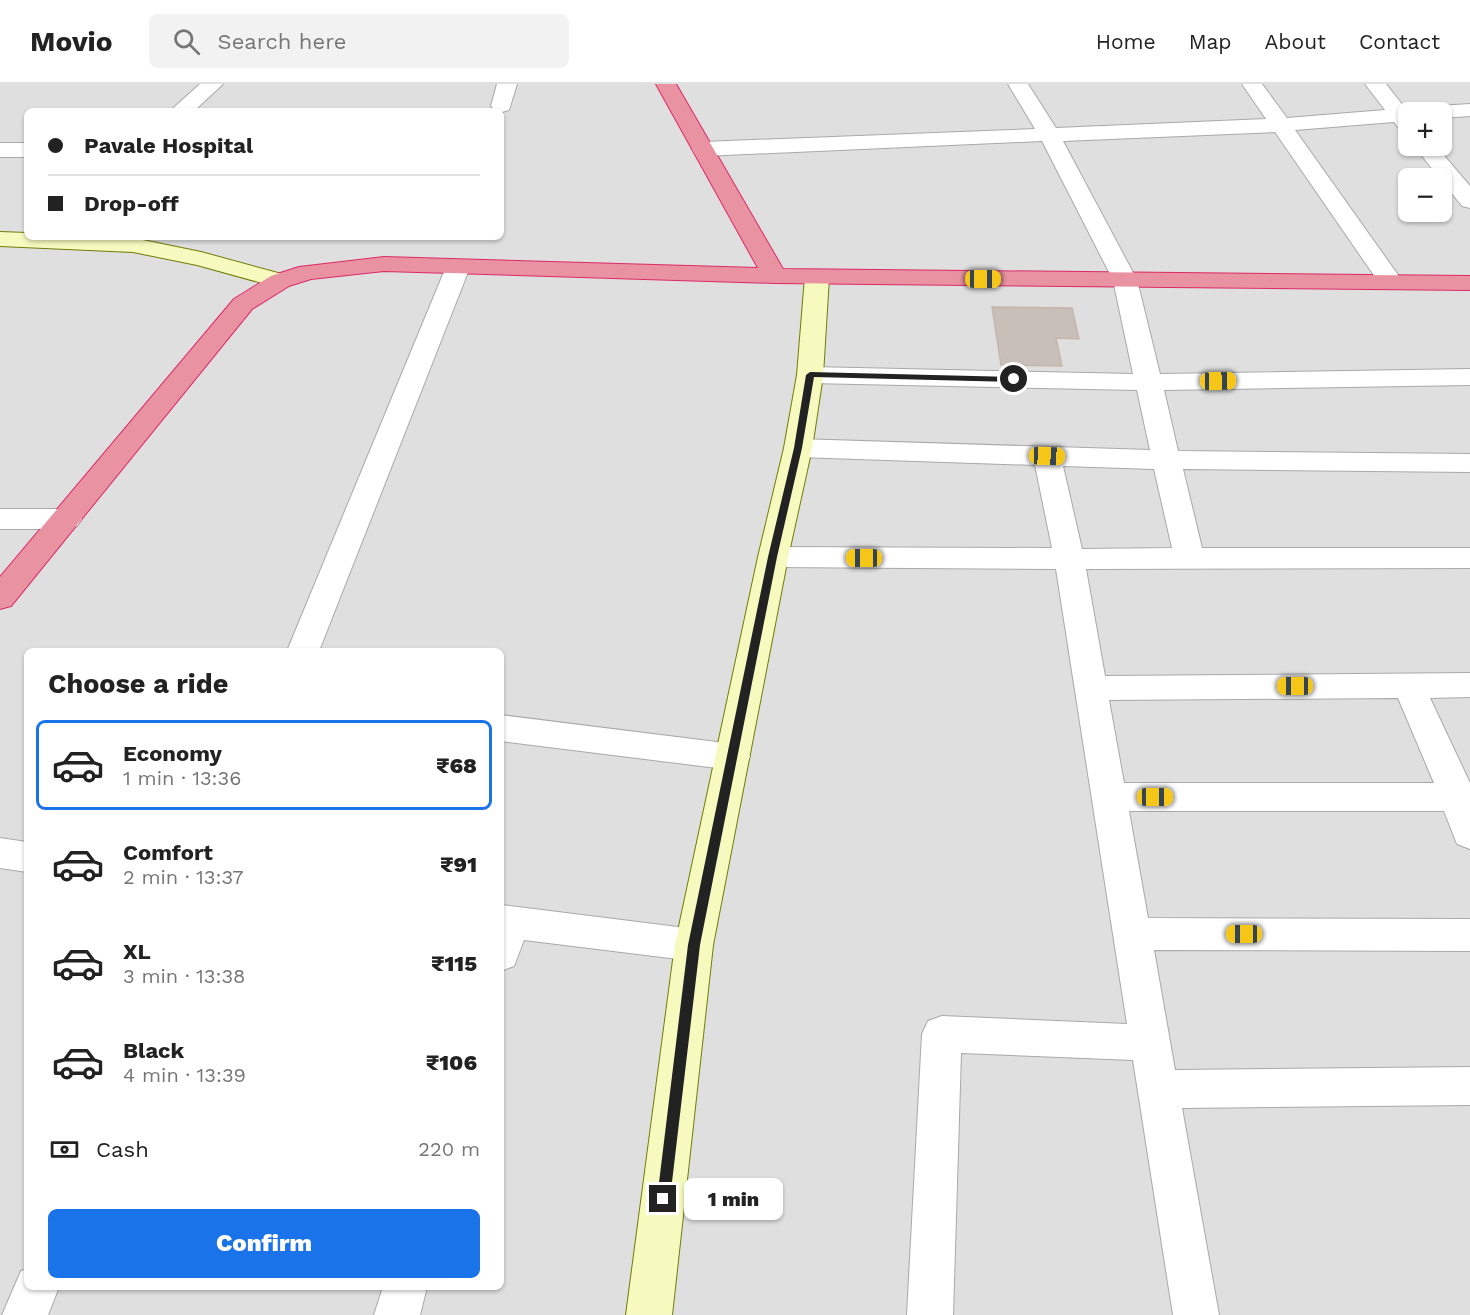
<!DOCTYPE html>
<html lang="en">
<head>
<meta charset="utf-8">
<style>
  body { margin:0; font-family:"Work Sans",sans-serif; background:#f2f2f2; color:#222; height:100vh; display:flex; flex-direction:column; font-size:22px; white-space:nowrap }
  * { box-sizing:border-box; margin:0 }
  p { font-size:20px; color:#767676 }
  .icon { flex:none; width:33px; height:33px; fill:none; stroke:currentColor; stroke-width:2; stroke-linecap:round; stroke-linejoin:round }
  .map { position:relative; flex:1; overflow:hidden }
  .sheet { position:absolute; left:24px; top:564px; width:480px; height:642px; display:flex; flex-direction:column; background:#fff; border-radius:9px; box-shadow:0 2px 4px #0004 }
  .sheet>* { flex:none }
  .guide { position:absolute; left:24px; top:24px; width:480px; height:132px; border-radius:9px; box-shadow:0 2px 4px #0004; display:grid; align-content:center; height:132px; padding:0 24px; background:#fff }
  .fabs { position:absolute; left:1398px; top:18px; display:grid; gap:12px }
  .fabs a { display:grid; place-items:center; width:54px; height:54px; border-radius:9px; background:#fff; box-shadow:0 2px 4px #0004; font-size:30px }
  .end { position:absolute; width:27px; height:27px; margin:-14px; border:8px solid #222; background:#fff; box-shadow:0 0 0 3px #fff }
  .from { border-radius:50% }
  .bubble { position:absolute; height:42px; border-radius:9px; background:#fff; box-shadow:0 2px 4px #0004; font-size:20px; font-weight:800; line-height:42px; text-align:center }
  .car { position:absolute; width:18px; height:36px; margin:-18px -9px; border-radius:8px; box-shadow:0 0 4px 2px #0007; background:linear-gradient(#f5c518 24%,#345 0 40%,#f5c518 0 76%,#345 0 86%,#f5c518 0) }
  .guide b { display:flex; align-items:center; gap:21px; height:57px; font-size:22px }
  .guide b+b { border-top:2px solid #e0e0e0 }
  .guide i { width:15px; height:15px; background:#222 }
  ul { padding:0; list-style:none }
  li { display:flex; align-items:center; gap:18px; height:90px; margin:0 12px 9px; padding:0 12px; border:3px solid transparent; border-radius:9px }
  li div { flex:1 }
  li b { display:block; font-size:22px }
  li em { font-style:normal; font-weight:800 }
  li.active { border-color:#1a73e8 }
  li>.icon { width:54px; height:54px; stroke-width:1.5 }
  h2 { padding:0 24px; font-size:27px; line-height:72px }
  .pay { display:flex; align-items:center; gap:15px; height:66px; padding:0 24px; font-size:22px }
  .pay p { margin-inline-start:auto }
  .action { display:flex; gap:12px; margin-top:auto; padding:12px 24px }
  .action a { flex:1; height:69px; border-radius:9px; background:#1a73e8; color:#fff; font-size:24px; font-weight:800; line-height:69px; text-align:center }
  header { display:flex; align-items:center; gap:36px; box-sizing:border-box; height:84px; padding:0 30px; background:#fff; border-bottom:2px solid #e0e0e0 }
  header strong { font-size:28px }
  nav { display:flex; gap:33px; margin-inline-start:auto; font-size:21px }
  .search { width:420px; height:54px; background:#f2f2f2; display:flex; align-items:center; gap:15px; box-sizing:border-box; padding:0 21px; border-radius:9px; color:#767676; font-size:22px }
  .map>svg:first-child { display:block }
  .residential { fill:#e0dfdf; fill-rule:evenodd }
  .building { fill:#c7bfb8; stroke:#c4b6ab; stroke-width:1.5 }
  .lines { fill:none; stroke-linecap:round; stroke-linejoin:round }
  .street-casing { stroke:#a9a9a9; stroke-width:2 }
  .secondary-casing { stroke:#707d05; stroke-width:2 }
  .highway-casing { stroke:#dc2a67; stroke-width:2 }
  .street { fill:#fff; fill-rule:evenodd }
  .secondary { fill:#f7fabf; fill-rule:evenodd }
  .highway { fill:#e892a2; fill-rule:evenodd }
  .route { fill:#222 }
</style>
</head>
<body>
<header>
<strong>Movio</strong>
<div class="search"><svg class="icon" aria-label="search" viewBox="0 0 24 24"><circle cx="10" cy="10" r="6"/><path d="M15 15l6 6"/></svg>Search here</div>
<nav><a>Home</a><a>Map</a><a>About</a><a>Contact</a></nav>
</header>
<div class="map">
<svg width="1470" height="1231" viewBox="0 0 1470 1231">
  <rect width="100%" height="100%" fill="#f2efe9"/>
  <!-- residential -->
  <path class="residential" d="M0 0H1470V1231H0ZM27 27H501V153H27ZM1408 28H1442V62H1408ZM1408 94H1442V128H1408ZM27 567H501V1203H27Z"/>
  <!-- building -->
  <path class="building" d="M992 223 1072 224 1079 255 1056 254 1062 282 1001 281Z"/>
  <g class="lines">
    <defs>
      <g id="street">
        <path d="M200 0H223L194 27H170Z"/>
        <path d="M497 0H517L509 26 502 28 495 26 491 22Z"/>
        <path d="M1008 0H1028L1056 44 1266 35 1242 0H1262L1287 34 1385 26 1365 0H1386L1405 24 1416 25 1418 28H1408V47L1400 46 1394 38 1295 46 1403 198 1400 203 1391 205 1382 203 1275 48 1063 57 1137 196 1160 290 1470 285V301L1164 306 1178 367 1470 370V388L1183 385 1202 464H1470V484L1086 485 1105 592 1470 589V613L1430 614 1470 699V765L1457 760 1444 727H1129L1148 834 1470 835V867L1154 866 1175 986 1470 983V1021L1182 1024 1219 1231H1173L1133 976 961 969 953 1231H907L922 950 928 937 942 932 1127 940 1056 485 773 483 762 480 758 473 762 466 773 463 1052 464 1035 381 798 373 788 370 784 364 788 358 798 355 1150 366 1137 306 810 299 801 297 797 291 801 285 810 283 1133 290 1113 196 1042 57 703 72 695 70 692 65 695 60 703 58 1035 45ZM1063 382 1154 385 1172 464 1082 465ZM1398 614 1434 699H1124L1109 616Z"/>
        <path d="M1470 20V32L1442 34V28H1419L1422 23Z"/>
        <rect x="0" y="59" width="27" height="14"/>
        <path d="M1414 62H1436L1470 102V124L1462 122Z"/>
        <path d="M458 176 467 178 470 183 319 567H287L446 183 449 178Z"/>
        <path d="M0 425H67L77 428 82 435 77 442 67 445H0Z"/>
        <path d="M501 631 733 660 745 664 750 673 745 682 733 686 501 657Z"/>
        <path d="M0 754 27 758V788L0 784Z"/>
        <path d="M501 821 694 845 707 849 713 861 707 873 694 877 524 856 514 882 501 887Z"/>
        <path d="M27 1185V1203H59L48 1231H2L21 1187Z"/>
        <path d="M383 1203H427L420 1231H374Z"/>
      </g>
      <g id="secondary">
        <path d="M0 148 27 149V153L133 154 201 168 289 192 292 197 289 202 280 204 197 181 133 168 0 162Z"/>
        <path d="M817 186 826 188 829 193 823 291 812 364 788 473 713 861 672 1231H626L675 861 758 473 784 364 797 291 805 193 808 188Z"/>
      </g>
      <path id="highway" d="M656 0H676L783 185 1470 192V206L775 199 384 187 311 195 289 202 252 225 11 522 0 525V493L234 215 271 192 299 183 384 173 758 184Z"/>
    </defs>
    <!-- street casing -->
    <use href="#street" class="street-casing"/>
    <!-- secondary casing -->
    <use href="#secondary" class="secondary-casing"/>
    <!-- highway casing -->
    <use href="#highway" class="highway-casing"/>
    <!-- street -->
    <use href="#street" class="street"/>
    <!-- secondary -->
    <use href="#secondary" class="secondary"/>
    <!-- highway -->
    <use href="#highway" class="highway"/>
  </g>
  <!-- route -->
  <path class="route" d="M810 288 1014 293 1018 295 1014 298 814 293 802 364 777 473 700 861 670 1115 668 1120 663 1121 659 1120 657 1115 688 861 768 473 794 364 806 291Z"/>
</svg>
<div class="fabs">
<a>+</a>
<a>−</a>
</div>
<i class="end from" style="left:1014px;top:295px"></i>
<i class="end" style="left:663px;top:1115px"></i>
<div class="bubble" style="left:684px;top:1094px;width:99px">1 min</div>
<i class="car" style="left:983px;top:195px;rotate:90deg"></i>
<i class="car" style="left:1218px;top:297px;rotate:89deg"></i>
<i class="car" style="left:1047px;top:372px;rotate:92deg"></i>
<i class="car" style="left:864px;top:474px;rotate:270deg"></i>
<i class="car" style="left:1295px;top:602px;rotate:270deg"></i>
<i class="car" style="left:1155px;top:713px;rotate:90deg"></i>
<i class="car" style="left:1244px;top:850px;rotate:270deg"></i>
<div class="guide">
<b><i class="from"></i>Pavale Hospital</b>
<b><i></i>Drop-off</b>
</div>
<section class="sheet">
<h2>Choose a ride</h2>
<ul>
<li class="active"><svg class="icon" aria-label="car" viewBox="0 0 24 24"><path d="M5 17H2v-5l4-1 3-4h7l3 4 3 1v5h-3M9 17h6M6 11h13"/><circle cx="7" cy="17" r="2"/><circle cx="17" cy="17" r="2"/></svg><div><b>Economy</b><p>1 min · 13:36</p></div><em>₹68</em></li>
<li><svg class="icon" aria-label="car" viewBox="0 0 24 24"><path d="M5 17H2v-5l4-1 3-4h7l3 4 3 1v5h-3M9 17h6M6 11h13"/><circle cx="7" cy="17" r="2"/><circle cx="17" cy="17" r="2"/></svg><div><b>Comfort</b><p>2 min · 13:37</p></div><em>₹91</em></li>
<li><svg class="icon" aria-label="car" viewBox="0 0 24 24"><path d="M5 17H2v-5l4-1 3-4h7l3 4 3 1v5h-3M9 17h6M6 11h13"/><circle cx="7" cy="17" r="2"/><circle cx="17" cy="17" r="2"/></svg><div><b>XL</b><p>3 min · 13:38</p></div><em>₹115</em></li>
<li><svg class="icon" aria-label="car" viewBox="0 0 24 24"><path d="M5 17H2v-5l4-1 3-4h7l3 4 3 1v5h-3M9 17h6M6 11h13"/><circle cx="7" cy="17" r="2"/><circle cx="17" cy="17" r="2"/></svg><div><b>Black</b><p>4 min · 13:39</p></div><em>₹106</em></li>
</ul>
<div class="pay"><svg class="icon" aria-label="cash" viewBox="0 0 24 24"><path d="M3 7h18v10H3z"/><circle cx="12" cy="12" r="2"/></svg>Cash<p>220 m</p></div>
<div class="action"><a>Confirm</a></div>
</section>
</div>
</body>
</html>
